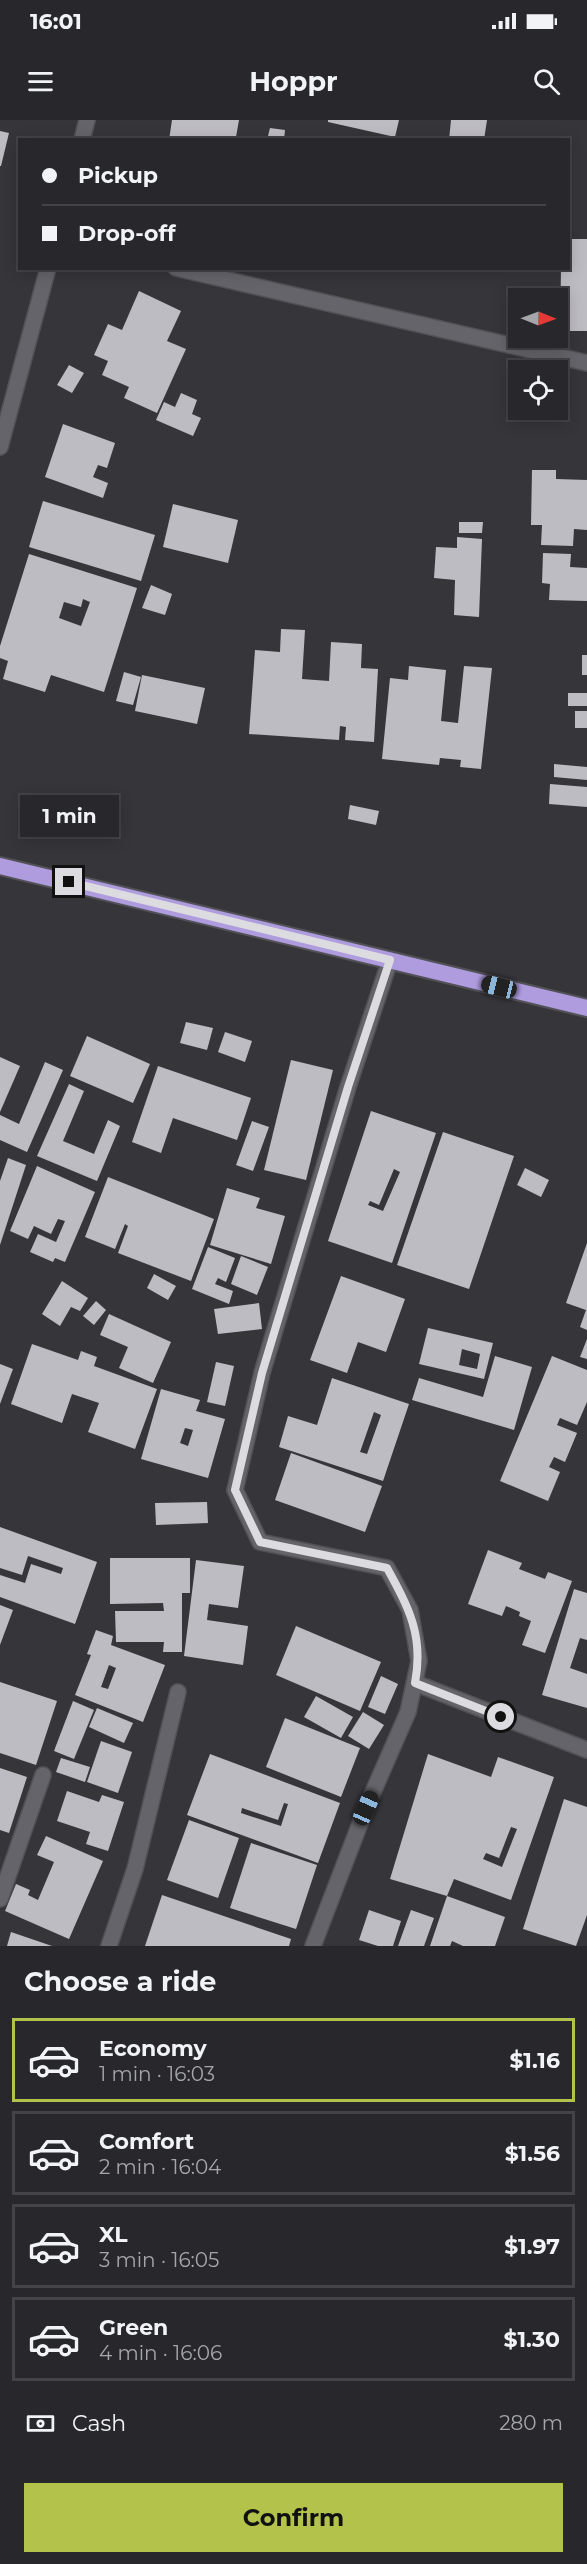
<!DOCTYPE html>
<html lang="en">
<head>
<meta charset="utf-8">
<style>
  body { margin:0; font-family:Montserrat,sans-serif; background:#343438; color:#f1f3f6; height:100vh; display:flex; flex-direction:column; font-size:22px; white-space:nowrap }
  * { box-sizing:border-box; margin:0 }
  p { font-size:20px; color:#a5a6a9 }
  .icon { flex:none; width:33px; height:33px; fill:none; stroke:currentColor; stroke-width:2; stroke-linecap:round; stroke-linejoin:round }
  .map { position:relative; height:1826px; overflow:hidden }
  .drawer { display:flex; flex-direction:column; background:#28282c; flex:1 }
  .drawer>* { flex:none }
  .hud { position:absolute; left:18px; top:18px; width:552px; height:132px; border-radius:0px; box-shadow:0 3px 15px #0003,0 0 0 2px #444448; display:grid; align-content:center; height:132px; padding:0 24px; background:#28282c }
  .needle { width:39px; rotate:91deg }
  .tools { position:absolute; left:508px; top:168px; display:grid; gap:12px }
  .tools a { display:grid; place-items:center; width:60px; height:60px; border-radius:0px; background:#28282c; box-shadow:0 3px 15px #0003,0 0 0 2px #444448; font-size:30px }
  .end { position:absolute; width:27px; height:27px; margin:-14px; border:8px solid #dcdbdf; background:#111; box-shadow:0 0 0 3px #111 }
  .from { border-radius:50% }
  .bubble { position:absolute; height:42px; border-radius:0px; background:#28282c; box-shadow:0 3px 15px #0003,0 0 0 2px #444448; font-size:20px; font-weight:700; line-height:42px; text-align:center }
  .car { position:absolute; width:18px; height:36px; margin:-18px -9px; border-radius:8px; box-shadow:0 0 4px 2px #0007; background:linear-gradient(#222 24%,#8ab4d8 0 40%,#222 0 76%,#8ab4d8 0 86%,#222 0) }
  .hud b { display:flex; align-items:center; gap:21px; height:57px; font-size:22px }
  .hud b+b { border-top:2px solid #444448 }
  .hud i { width:15px; height:15px; background:#f1f3f6 }
  ul { padding:0; list-style:none }
  li { display:flex; align-items:center; gap:18px; height:84px; margin:0 12px 9px; padding:0 12px; border:3px solid #444448; border-radius:0px }
  li div { flex:1 }
  li b { display:block; font-size:22px }
  li em { font-style:normal; font-weight:700 }
  li.current { border-color:#b3c24b }
  li>.icon { width:54px; height:54px; stroke-width:1.5 }
  h2 { padding:0 24px; font-size:27px; line-height:72px }
  .pay { display:flex; align-items:center; gap:15px; height:66px; padding:0 24px; font-size:22px }
  .pay p { margin-inline-start:auto }
  .primary-button { display:flex; gap:12px; margin-top:auto; padding:12px 24px }
  .primary-button a { flex:1; height:69px; border-radius:0px; background:#b3c24b; color:#111; font-size:24px; font-weight:700; line-height:69px; text-align:center }
  .status { display:flex; justify-content:space-between; align-items:center; height:42px; padding:0 30px; background:#28282c; direction:ltr }
  .status svg { height:16px; fill:currentColor }
  header { display:flex; justify-content:space-between; align-items:center; height:78px; padding:0 24px; background:#28282c; font-size:27px; font-weight:700 }
  .map>svg:first-child { display:block }
  .building { fill:#bebcc3; fill-rule:evenodd }
  .lines { fill:none; stroke-linecap:round; stroke-linejoin:round }
  .minor-casing { stroke:#525156; stroke-width:18 }
  .trunk-casing { stroke:#525156; stroke-width:20 }
  .minor { stroke:#65646a; stroke-width:15 }
  .trunk { stroke:#ae9cdf; stroke-width:16 }
  .route { stroke:#dcdbdf; stroke-width:8 }
</style>
</head>
<body>
<div class="status"><b>16:01</b><svg viewBox="0 0 49 12"><path d="M0 12V9h3v3zM5 12V6h3v6zM10 12V3h3v9zM15 12V0h3v12zM26 1h20v11H26zM47 4h2v5h-2z"/></svg></div>
<header><svg class="icon" aria-label="menu" viewBox="0 0 24 24"><path d="M4 6h16M4 12h16M4 18h16"/></svg>Hoppr<svg class="icon" aria-label="search" viewBox="0 0 24 24"><circle cx="10" cy="10" r="6"/><path d="M15 15l6 6"/></svg></header>
<div class="map">
<svg width="587" height="1826" viewBox="0 0 587 1826">
  <rect width="100%" height="100%" fill="#36353a"/>
  <!-- building -->
  <g class="building">
    <path d="M172 0H239L236 17 225 16V20H169Z"/>
    <path d="M328 0H399L395 17 328 2Z"/>
    <path d="M451 0H487L484 20H449Z"/>
    <path d="M270 8 285 10 284 20H267Z"/>
    <path d="M0 11 9 13 1 46H0Z"/>
    <path d="M568 119H587V211H560L561 148H568Z"/>
    <path d="M139 171 181 191 167 221 186 229 157 293 124 278 129 267 102 255 108 241 94 235 108 204 122 210Z"/>
    <path d="M69 245 84 253 72 273 57 265Z"/>
    <path d="M181 273 197 280 192 294 201 298 193 316 156 300 164 282 175 287Z"/>
    <path d="M63 304 115 323 107 348 98 345 93 357 108 363 103 378 45 357Z"/>
    <path d="M532 350H556V359L587 360V410L574 409 573 426 541 425 542 405H531Z"/>
    <path d="M43 381 155 415 141 461 29 427Z"/>
    <path d="M173 384 238 400 228 443 163 427Z"/>
    <path d="M459 402H483L482 413H459Z"/>
    <path d="M457 417 482 419 479 497 454 495 455 460 434 458 436 427 457 428Z"/>
    <path d="M543 433 571 434 570 447 587 448V481L549 480 550 464 542 463Z"/>
    <path d="M29 434 137 468 104 572 51 555 45 572 3 559 8 541 0 538V526ZM83 479 90 482 81 506 59 498 64 482 81 487Z"/>
    <path d="M151 465 172 474 165 495 142 488Z"/>
    <path d="M281 509 305 510 302 559 329 561 331 522 362 524 361 548 378 549 374 622 345 620 346 607 340 606 339 620 249 614 255 530 280 532Z"/>
    <rect x="582" y="535" width="5" height="20"/>
    <path d="M409 546 446 550 441 601 458 603 464 546 492 548 481 649 460 647 461 640 440 638 439 645 382 639 390 558 408 560Z"/>
    <path d="M124 552 141 557 133 585 116 581Z"/>
    <path d="M142 555 205 568 197 604 135 591Z"/>
    <rect x="568" y="573" width="19" height="13"/>
    <rect x="575" y="591" width="12" height="17"/>
    <path d="M554 644 587 647V660L554 657Z"/>
    <path d="M550 664 587 667V687L549 684Z"/>
    <path d="M350 685 379 691 376 705 348 699Z"/>
    <path d="M186 902 213 908 207 930 180 923Z"/>
    <path d="M225 912 252 921 245 942 218 932Z"/>
    <path d="M87 916 150 944 133 983 70 956Z"/>
    <path d="M0 937 20 946 0 992Z"/>
    <path d="M291 940 333 950 306 1060 264 1050Z"/>
    <path d="M45 942 63 950 27 1032 0 1020V995L19 1004Z"/>
    <path d="M158 946 251 978 237 1020 173 998 161 1033 132 1022Z"/>
    <path d="M69 964 84 971 63 1021 94 1034 108 1000 120 1006 97 1061 37 1036Z"/>
    <path d="M371 991 436 1013 392 1143 328 1121ZM394 1049 400 1052 383 1091 368 1085 370 1081 379 1085Z"/>
    <path d="M252 1001 269 1007 253 1051 236 1045Z"/>
    <path d="M443 1012 514 1036 469 1169 397 1145Z"/>
    <path d="M8 1038 26 1045 0 1125V1061Z"/>
    <path d="M37 1046 95 1072 65 1142 55 1138 53 1142 30 1132 38 1114 56 1122 65 1101 58 1099 51 1114 34 1106 28 1119 10 1111Z"/>
    <path d="M525 1048 549 1060 541 1077 517 1065Z"/>
    <path d="M108 1057 214 1099 191 1161 118 1133 128 1106 125 1104 115 1129 85 1117Z"/>
    <path d="M227 1068 260 1078 256 1088 285 1096 271 1144 210 1125Z"/>
    <path d="M587 1123V1210L580 1207 586 1190 566 1183Z"/>
    <path d="M208 1127 235 1138 226 1162 218 1158 215 1164 233 1171 229 1184 192 1169Z"/>
    <path d="M241 1136 268 1147 257 1175 231 1164Z"/>
    <path d="M154 1154 176 1166 168 1180 147 1168Z"/>
    <path d="M341 1156 405 1179 386 1232 358 1222 347 1253 310 1240Z"/>
    <path d="M62 1161 88 1178 80 1191 71 1187 60 1206 42 1194Z"/>
    <path d="M96 1181 106 1190 94 1205 83 1196Z"/>
    <path d="M259 1183 262 1209 218 1214 214 1189Z"/>
    <path d="M109 1194 171 1222 153 1263 119 1248 128 1227 100 1215Z"/>
    <path d="M428 1208 493 1223 484 1259 419 1244ZM462 1229 480 1234 477 1249 459 1245Z"/>
    <path d="M587 1219V1239L580 1237Z"/>
    <path d="M32 1224 78 1240 81 1231 97 1237 94 1246 157 1269 135 1329 88 1312 99 1283 72 1274 62 1303 11 1284Z"/>
    <path d="M495 1236 532 1247 514 1310 412 1280 419 1258 483 1277Z"/>
    <path d="M552 1236 587 1250V1282L577 1305 560 1298 557 1305 577 1313 565 1342 554 1337 549 1347 560 1352 548 1381 500 1361Z"/>
    <path d="M216 1242 234 1246 225 1286 207 1282Z"/>
    <path d="M0 1244 13 1249 0 1284Z"/>
    <path d="M332 1258 409 1284 383 1361 279 1327 288 1296 317 1305ZM374 1292 381 1295 367 1334 360 1332Z"/>
    <path d="M161 1269 200 1280 196 1291 225 1299 208 1358 141 1339ZM185 1308 193 1310 188 1326 180 1323Z"/>
    <path d="M291 1333 382 1366 365 1412 275 1380Z"/>
    <path d="M207 1382 208 1403 156 1405 155 1383Z"/>
    <path d="M0 1407 97 1442 75 1504 0 1477V1455L25 1463 31 1444 61 1454 63 1448 28 1436 22 1455 0 1448Z"/>
    <path d="M488 1430 522 1443 519 1449 545 1459 548 1452 572 1461 545 1533 522 1525 531 1501 519 1496 520 1492 506 1486 502 1496 468 1484Z"/>
    <path d="M110 1438H190V1473H182V1532H163L164 1522H116L115 1491H164L163 1483 110 1484Z"/>
    <path d="M196 1440 244 1446 238 1488 209 1484 207 1500 248 1506 243 1545 184 1536Z"/>
    <path d="M574 1469 587 1473V1520L580 1518 570 1548 587 1554V1588L542 1575Z"/>
    <path d="M0 1485 13 1490 0 1525Z"/>
    <path d="M296 1506 381 1542 360 1591 276 1555Z"/>
    <path d="M96 1510 113 1516 111 1525 165 1545 143 1602 75 1575 91 1535 87 1534ZM109 1545 116 1548 108 1569 101 1567Z"/>
    <path d="M381 1556 398 1564 385 1594 368 1587Z"/>
    <path d="M0 1562 57 1581 36 1645 0 1633Z"/>
    <path d="M316 1576 353 1597 341 1618 304 1597Z"/>
    <path d="M73 1581 94 1590 74 1639 54 1631Z"/>
    <path d="M97 1588 133 1603 124 1623 89 1607Z"/>
    <path d="M363 1592 384 1605 369 1629 348 1616Z"/>
    <path d="M285 1598 360 1628 341 1677 266 1647Z"/>
    <path d="M101 1621 132 1632 118 1673 87 1662Z"/>
    <path d="M210 1634 340 1683 318 1743 187 1695ZM284 1683 288 1684 281 1706 241 1693 242 1688 278 1700Z"/>
    <path d="M428 1634 491 1657 498 1637 554 1657 511 1780 454 1759 447 1776 390 1759ZM511 1707 517 1709 502 1747 483 1739 486 1733 499 1738Z"/>
    <path d="M61 1638 90 1647 85 1662 56 1652Z"/>
    <path d="M0 1648 27 1657 9 1713 0 1710Z"/>
    <path d="M67 1671 99 1682 102 1675 124 1682 108 1731 86 1724 90 1712 57 1701Z"/>
    <path d="M564 1679 587 1687V1795L576 1826 523 1809Z"/>
    <path d="M189 1700 239 1718 218 1778 167 1760Z"/>
    <path d="M46 1716 103 1741 69 1819 5 1791 16 1764 30 1770 28 1775 38 1780 54 1742 37 1735Z"/>
    <path d="M251 1723 317 1745 296 1809 230 1788Z"/>
    <path d="M162 1775 291 1819 289 1826H145Z"/>
    <path d="M447 1776 505 1797 495 1826H463L452 1821 450 1826H430Z"/>
    <path d="M369 1790 401 1801 393 1826H378L359 1820Z"/>
    <path d="M411 1790 434 1798 424 1826H398Z"/>
    <path d="M11 1812 52 1826H7Z"/>
  </g>
  <g class="lines">
    <defs>
      <g id="minor">
        <path d="M82 20 87 0"/>
        <path d="M176 148 587 243"/>
        <path d="M0 327 48 148"/>
        <path d="M415 1563 587 1630"/>
        <path d="M0 1779 43 1655"/>
        <path d="M109 1826 135 1749 178 1572"/>
        <path d="M313 1826 366 1688 408 1592 419 1541 410 1490 387 1448 260 1422 235 1370 262 1253 348 967 390 840"/>
      </g>
      <path id="trunk" d="M0 746 587 888"/>
    </defs>
    <!-- minor casing -->
    <use href="#minor" class="minor-casing"/>
    <!-- trunk casing -->
    <use href="#trunk" class="trunk-casing"/>
    <!-- minor -->
    <use href="#minor" class="minor"/>
    <!-- trunk -->
    <use href="#trunk" class="trunk"/>
  </g>
  <g class="lines">
    <!-- route -->
    <path class="route" d="M69 762 390 840 348 967 262 1253 235 1370 260 1422 387 1448C409 1488 424 1516 415 1563L501 1597"/>
  </g>
</svg>
<div class="tools">
<a><svg class="needle" viewBox="-14 -14 28 28"><path d="M0-13l5 13h-10z" fill="#e53935"/><path d="M0 13l5-13h-10z" fill="#a5a6a9"/></svg></a>
<a><svg class="icon" aria-label="locate" viewBox="0 0 24 24"><circle cx="12" cy="12" r="6"/><path d="M12 2v4M12 18v4M2 12h4M18 12h4"/></svg></a>
</div>
<i class="end from" style="left:501px;top:1597px"></i>
<i class="end" style="left:69px;top:762px"></i>
<div class="bubble" style="left:20px;top:675px;width:99px">1 min</div>
<i class="car" style="left:499px;top:867px;rotate:284deg"></i>
<i class="car" style="left:366px;top:1688px;rotate:24deg"></i>
<div class="hud">
<b><i class="from"></i>Pickup</b>
<b><i></i>Drop-off</b>
</div>
</div>
<section class="drawer">
<h2>Choose a ride</h2>
<ul>
<li class="current"><svg class="icon" aria-label="car" viewBox="0 0 24 24"><path d="M5 17H2v-5l4-1 3-4h7l3 4 3 1v5h-3M9 17h6M6 11h13"/><circle cx="7" cy="17" r="2"/><circle cx="17" cy="17" r="2"/></svg><div><b>Economy</b><p>1 min · 16:03</p></div><em>$1.16</em></li>
<li><svg class="icon" aria-label="car" viewBox="0 0 24 24"><path d="M5 17H2v-5l4-1 3-4h7l3 4 3 1v5h-3M9 17h6M6 11h13"/><circle cx="7" cy="17" r="2"/><circle cx="17" cy="17" r="2"/></svg><div><b>Comfort</b><p>2 min · 16:04</p></div><em>$1.56</em></li>
<li><svg class="icon" aria-label="car" viewBox="0 0 24 24"><path d="M5 17H2v-5l4-1 3-4h7l3 4 3 1v5h-3M9 17h6M6 11h13"/><circle cx="7" cy="17" r="2"/><circle cx="17" cy="17" r="2"/></svg><div><b>XL</b><p>3 min · 16:05</p></div><em>$1.97</em></li>
<li><svg class="icon" aria-label="car" viewBox="0 0 24 24"><path d="M5 17H2v-5l4-1 3-4h7l3 4 3 1v5h-3M9 17h6M6 11h13"/><circle cx="7" cy="17" r="2"/><circle cx="17" cy="17" r="2"/></svg><div><b>Green</b><p>4 min · 16:06</p></div><em>$1.30</em></li>
</ul>
<div class="pay"><svg class="icon" aria-label="cash" viewBox="0 0 24 24"><path d="M3 7h18v10H3z"/><circle cx="12" cy="12" r="2"/></svg>Cash<p>280 m</p></div>
<div class="primary-button"><a>Confirm</a></div>
</section>
</body>
</html>
